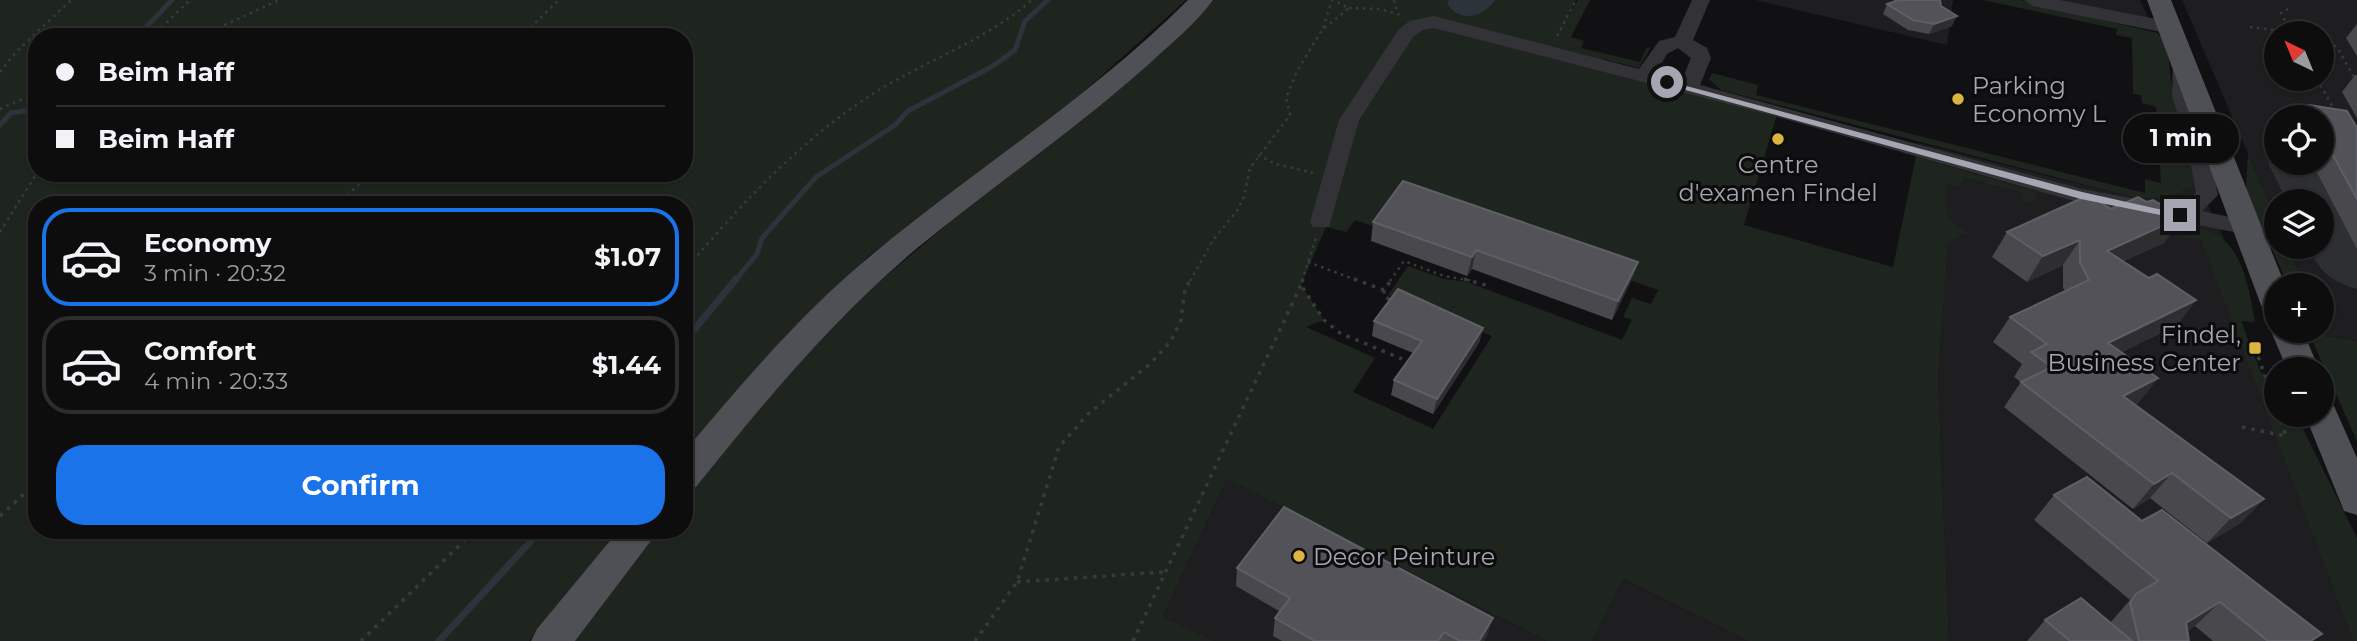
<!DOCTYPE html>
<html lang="en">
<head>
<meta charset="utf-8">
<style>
  body { margin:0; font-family:Montserrat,sans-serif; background:#161617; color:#f1f3f6; height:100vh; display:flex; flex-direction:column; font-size:26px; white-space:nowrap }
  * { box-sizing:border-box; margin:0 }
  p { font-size:23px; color:#9a9c9e }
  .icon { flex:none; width:38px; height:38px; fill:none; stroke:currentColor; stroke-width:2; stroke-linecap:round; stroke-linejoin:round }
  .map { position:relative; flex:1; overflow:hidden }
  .side { position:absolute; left:28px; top:196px; width:665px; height:343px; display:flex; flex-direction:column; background:#0d0d0e; border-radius:28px; box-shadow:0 2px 5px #0004,0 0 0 2px #2d2d2e }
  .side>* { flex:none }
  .guide { position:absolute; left:28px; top:28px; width:665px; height:154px; border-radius:28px; box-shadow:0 2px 5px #0004,0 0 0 2px #2d2d2e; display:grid; align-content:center; height:154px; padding:0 28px; background:#0d0d0e }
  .needle { width:46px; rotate:317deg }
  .buttons { position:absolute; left:2264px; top:21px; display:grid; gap:14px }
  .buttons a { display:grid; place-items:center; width:70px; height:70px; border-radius:50%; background:#0d0d0e; box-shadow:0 2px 5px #0004,0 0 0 2px #2d2d2e; font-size:35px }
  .end { position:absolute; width:32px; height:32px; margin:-16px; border:9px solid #a4a7b2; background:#111; box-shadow:0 0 0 4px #111 }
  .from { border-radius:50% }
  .bubble { position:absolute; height:49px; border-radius:24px; background:#0d0d0e; box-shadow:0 2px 5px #0004,0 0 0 2px #2d2d2e; font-size:23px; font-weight:700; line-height:49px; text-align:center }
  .guide b { display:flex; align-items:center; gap:24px; height:66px; font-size:26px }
  .guide b+b { border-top:2px solid #2d2d2e }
  .guide i { width:18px; height:18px; background:#f1f3f6 }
  ul { padding:12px 0 0; list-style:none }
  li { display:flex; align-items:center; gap:21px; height:98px; margin:0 14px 10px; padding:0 14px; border:4px solid #2d2d2e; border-radius:28px }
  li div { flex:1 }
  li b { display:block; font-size:26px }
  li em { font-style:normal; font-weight:700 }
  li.selected { border-color:#1a73e8 }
  li>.icon { width:63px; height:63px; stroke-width:1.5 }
  .button { display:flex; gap:14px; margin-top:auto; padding:14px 28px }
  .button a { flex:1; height:80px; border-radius:28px; background:#1a73e8; color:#fff; font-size:28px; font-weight:700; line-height:80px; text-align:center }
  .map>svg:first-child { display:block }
  .built { fill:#1e1d1f; fill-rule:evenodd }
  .green { fill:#1e251f; fill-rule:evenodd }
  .water { fill:#2c333a }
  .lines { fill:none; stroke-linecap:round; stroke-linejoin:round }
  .stream-far1 { stroke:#2c333a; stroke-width:5 }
  .stream { stroke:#2c333a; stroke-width:7 }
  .taxiway { fill:#2e2f32; fill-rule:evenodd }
  .path-far1 { stroke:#393a3e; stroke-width:2.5; stroke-dasharray:2.5 4.5; stroke-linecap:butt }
  .path { stroke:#393a3e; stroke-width:3.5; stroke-dasharray:3.5 6; stroke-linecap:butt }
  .minor { fill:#333337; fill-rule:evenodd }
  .major { fill:#4f5056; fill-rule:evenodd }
  .wall { fill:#48484d }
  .shaded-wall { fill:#2e2e31 }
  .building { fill:#525258; stroke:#5f6066; stroke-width:2 }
  .route { fill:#a4a7b2 }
  .poi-dot { fill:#ddb43f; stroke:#0c0c0d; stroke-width:2.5 }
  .labels { text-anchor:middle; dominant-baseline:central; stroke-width:6; stroke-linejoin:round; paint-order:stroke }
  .poi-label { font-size:24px; fill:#a4a7b2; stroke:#0c0c0d; text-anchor:start }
</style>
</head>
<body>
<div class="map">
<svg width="2357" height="641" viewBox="0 0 2357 641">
  <rect width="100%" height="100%" fill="#111113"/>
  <!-- built -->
  <g class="built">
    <path d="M1755 0H1953L1947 45Z"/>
    <path d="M2057 0H2140L2150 21Z"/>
    <path d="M2182 0H2357V341L2326 336 2322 328V285H2304L2288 247H2322V201H2277V221ZM2277 33H2322V79H2277ZM2277 117H2322V163H2277Z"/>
    <path d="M1918 143 2139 199 2172 197 2187 188 2199 187 2225 241 2207 232 2201 239 2353 641H1949L1938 379 1948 244 1952 239 1967 235 1950 220 1944 211 1947 183 1963 178 2023 193V201L2039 198 1949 164 1916 156Z"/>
    <path d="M1227 479 1546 641H1214L1163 616Z"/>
    <path d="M1623 579 1748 641H1592Z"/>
  </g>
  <!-- green -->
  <g class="green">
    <path d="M0 0H1186L1080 95 869 256 788 333 684 456V205H37V530H622L529 641H0ZM37 37H684V173H37Z"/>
    <path d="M1211 0H1576L1568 17 1578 0H1590L1571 37 1584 41 1581 48 1640 62 1647 47 1650 48 1639 68 1603 59 1600 63 1778 111 1744 225 1893 267 1916 156 2035 192 2038 201 2023 202V193L1964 178 1962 187 1947 183C1944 214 1943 216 1969 234L1953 239 1948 245 1938 379 1949 641H1748L1623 579 1592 641H1546L1227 479 1163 616 1214 641H568L659 530H684V499L792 368 851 306ZM1400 200 1658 290 1651 304 1632 298 1623 317 1632 320 1622 340 1467 282 1444 279 1408 266 1388 295 1492 336 1433 429 1353 392 1375 358 1306 327 1324 320 1301 285 1326 227 1346 232 1355 220 1381 229Z"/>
    <path d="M1983 0H2020L2157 33C2173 47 2167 67 2172 85 2182 119 2191 153 2199 187L2187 188 2173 197 2139 199 1721 90 1709 79 1712 73 1758 85 1756 95 2145 193V179L2161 183 2156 107 2142 103 2141 95 2133 94 2132 38 2116 35 2117 29Z"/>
    <path d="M2248 154 2277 221V247H2288L2304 285H2288L2246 191Z"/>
    <path d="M2187 229C2240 225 2248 283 2255 322L2241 321 2261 373 2275 376 2277 380V415H2296L2357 538V641H2353L2201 240 2183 236V231Z"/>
    <path d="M2322 328 2326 336 2357 341V441L2308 331H2322Z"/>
  </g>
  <!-- water -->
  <path class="water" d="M1449 0H1495C1484 17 1459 24 1447 3Z"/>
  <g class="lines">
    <!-- stream-far1 -->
    <g class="stream-far1">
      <path d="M137 37 172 0"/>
      <path d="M0 125 11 113 37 109"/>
      <path d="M735 281 757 254 762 238 816 177 895 125 908 111 993 66 1015 50 1025 21 1048 0"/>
    </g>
    <!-- stream -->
    <g class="stream">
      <path d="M684 342 736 279"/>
      <path d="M439 641 541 530"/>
    </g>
    <!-- taxiway -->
    <path class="taxiway" d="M2277 151V163H2318L2339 201 2335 207 2341 209 2357 237V289C2330 281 2320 272 2308 247H2322V201H2287L2268 163Z"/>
    <!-- path-far1 -->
    <g class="path-far1">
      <path d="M1394 0 1398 14"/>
      <path d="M1349 8 1381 9 1400 15"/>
      <path d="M2288 9 2281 13 2291 32"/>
      <path d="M2250 27 2291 32"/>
      <path d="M1323 28 1332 0"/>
      <path d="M2291 33H2297"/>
      <path d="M1557 36 1576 0"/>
      <path d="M151 37 190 0"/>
      <path d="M199 37 279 0"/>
      <path d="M520 37 559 0"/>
      <path d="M2322 38 2337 47 2355 79"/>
      <path d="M0 72 16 52 71 0"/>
      <path d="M2317 79 2335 111"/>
      <path d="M0 109 37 93"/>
      <path d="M1258 155 1276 164 1313 173"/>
      <path d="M337 205 371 173"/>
      <path d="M0 232 37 173"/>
      <path d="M1308 262 1359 281"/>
      <path d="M684 271C736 210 795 146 862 101 917 63 980 45 1032 0"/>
      <path d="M1190 281 1213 240 1236 212 1244 197 1250 168 1290 115 1286 98 1297 71 1322 30 1349 8 1333 0"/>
      <path d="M1302 281 1316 238"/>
      <path d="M1390 281 1404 261 1444 276 1473 281"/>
    </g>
    <!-- path -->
    <g class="path">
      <path d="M1303 279 1301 285 1324 320 1340 333 1402 359"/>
      <path d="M1354 279 1384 290 1392 279"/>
      <path d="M1464 279 1489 286"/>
      <path d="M1384 290V297L1392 300"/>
      <path d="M2255 348 2277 409"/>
      <path d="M2242 427 2286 436 2279 415"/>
      <path d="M0 516 37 482"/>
      <path d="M1017 582 1163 572"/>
      <path d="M361 641 475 530"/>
      <path d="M975 641 1017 582 1059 447 1088 414 1150 364 1171 341 1181 320 1185 289 1191 279"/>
      <path d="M1133 641 1301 285"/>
    </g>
    <!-- minor -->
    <g class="minor">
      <path d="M1692 0H1710L1693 40 1707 48 1711 58 1700 85 2082 189 2168 205 2184 203 2196 193 2186 137 2172 97 2173 61 2176 57H2190L2193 61 2192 97 2206 137 2218 195 2202 211 2253 222 2256 227 2253 232 2245 234 2081 203 1771 115 1434 28 1423 30 1413 37 1359 120 1329 227H1313L1310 222 1339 120 1399 29 1410 21 1434 16 1639 69 1659 41 1675 37ZM1678 48 1691 58 1682 80 1656 73 1667 54Z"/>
      <path d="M2024 0H2060L2171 22 2180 28 2171 34 2033 6Z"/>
    </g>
    <!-- major -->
    <g class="major">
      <path d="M1188 0H1213C1196 24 1170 44 1149 64 1075 130 993 186 916 249 833 319 764 402 696 487L684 491V452C743 382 803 311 874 253 978 167 1092 96 1188 0Z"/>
      <path d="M2147 0H2171L2285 285H2277V316L2266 313 2261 305Z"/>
      <path d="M2277 323V331H2303L2319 369H2287L2271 331Z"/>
      <path d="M2322 402 2334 406 2357 458V515L2344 511 2305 415H2322Z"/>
      <path d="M619 530H659L575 641H531L537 629Z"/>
    </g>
  </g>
  <!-- wall -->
  <g class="wall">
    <path d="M1894 0H1940L1941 6 1952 26 1929 34 1908 30 1883 14 1887 4 1894 2Z"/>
    <path d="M2357 24V56L2346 38Z"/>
    <path d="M2355 75H2357V118L2342 92Z"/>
    <path d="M2309 105 2357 128V249L2312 163H2322V117H2300Z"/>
    <path d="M2147 202 2182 217 2164 243 2123 261 2149 278 2196 300 2177 325 2122 352 2158 378 2138 403 2135 405 2264 499 2239 524 2207 543 2150 498 2133 509 2004 407 2021 382 2014 377 2022 364 1993 342 2010 317 2065 291 2063 288V265L2027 282 1992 257 2007 232Z"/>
    <path d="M1373 222 1638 262 1631 281 1612 320 1472 269 1467 276 1371 241Z"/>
    <path d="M1374 321 1483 328 1479 343 1433 414 1391 395 1394 380 1413 353 1372 336Z"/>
    <path d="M2054 495 2142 521 2322 634 2313 641H2213L2195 626 2187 631 2189 641H2027L2045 620 2110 623 2130 600 2034 520Z"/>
    <path d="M1237 568 1487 636 1484 641H1282L1273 636 1275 618 1279 611 1236 586Z"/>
  </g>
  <!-- shaded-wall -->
  <g class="shaded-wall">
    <path d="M1957 16 1952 26 1929 34 1934 24Z"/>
    <path d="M2182 217 2164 243 2090 276 2107 251Z"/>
    <path d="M2080 240 2063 265 2027 282 2043 256Z"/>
    <path d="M1476 250 1472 269 1467 276 1472 257Z"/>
    <path d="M1638 262 1631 281 1612 320 1618 301Z"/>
    <path d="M2196 300 2177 325 2090 368 2108 343Z"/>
    <path d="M1483 328 1479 343 1433 414 1437 399Z"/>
    <path d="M2158 378 2138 403 2103 421 2123 396Z"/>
    <path d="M2172 473 2150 498 2133 509 2154 484Z"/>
    <path d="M2264 499 2239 524 2207 543 2231 518Z"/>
    <path d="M2220 602 2195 626 2171 641 2186 623Z"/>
    <path d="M1493 618 1487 636 1484 641H1479Z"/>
  </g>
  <!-- building -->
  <g class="building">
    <path d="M1899 0H1940L1941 6 1957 16 1934 24 1913 20 1887 4Z"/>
    <path d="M2309 105 2347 111 2357 128V199L2323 137 2327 138 2322 128V117H2316Z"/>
    <path d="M1403 181 1638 262 1618 301 1476 250 1472 257 1373 222Z"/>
    <path d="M2089 195 2111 209 2138 197 2147 202 2153 200 2182 217 2107 251 2149 278 2157 274 2196 300 2108 343 2158 378 2123 396 2264 499 2231 518 2172 473 2154 484 2021 382 2052 367 2031 352 2047 344 2010 317 2089 280 2080 262V240L2043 256 2007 232Z"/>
    <path d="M1398 289 1483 328 1437 399 1394 380 1422 341 1374 321Z"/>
    <path d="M2087 477 2142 521 2162 510 2322 634 2310 641H2268L2220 602 2186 623 2189 641H2139L2130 603 2136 594 2158 581 2054 495Z"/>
    <path d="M1284 507 1493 618 1479 641H1460L1444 632 1438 641H1315L1275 618 1290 598 1237 568Z"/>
    <path d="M2081 598 2132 641H2070L2045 620Z"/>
  </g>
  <!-- route -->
  <path class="route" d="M1664 80 2082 192 2185 215 2180 219 2081 199 1664 84Z"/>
  <!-- markers -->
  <g class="poi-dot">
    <circle cx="1958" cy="99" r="7"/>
    <circle cx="1778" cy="139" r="7"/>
    <rect x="2248" y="341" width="14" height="14" rx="3.5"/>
    <circle cx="1299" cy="556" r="7"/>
  </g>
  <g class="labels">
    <!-- poi labels -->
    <g class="poi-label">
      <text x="1972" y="85">Parking<tspan x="1972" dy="28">Economy L</tspan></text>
      <text x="1778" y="164" text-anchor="middle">Centre<tspan x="1778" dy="28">d'examen Findel</tspan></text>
      <text x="2241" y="334" text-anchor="end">Findel,<tspan x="2241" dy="28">Business Center</tspan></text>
      <text x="1313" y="556">Decor Peinture</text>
    </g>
  </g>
</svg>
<div class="buttons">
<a><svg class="needle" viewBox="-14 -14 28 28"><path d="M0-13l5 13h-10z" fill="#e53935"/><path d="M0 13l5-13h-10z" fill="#9a9c9e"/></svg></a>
<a><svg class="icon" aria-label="locate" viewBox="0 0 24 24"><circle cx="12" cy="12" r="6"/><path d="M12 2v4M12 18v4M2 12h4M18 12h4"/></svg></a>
<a><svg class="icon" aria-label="layers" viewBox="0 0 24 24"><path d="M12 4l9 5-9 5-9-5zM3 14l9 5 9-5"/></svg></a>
<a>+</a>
<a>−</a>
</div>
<i class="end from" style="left:1667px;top:82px"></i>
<i class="end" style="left:2180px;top:215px"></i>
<div class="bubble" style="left:2123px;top:114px;width:116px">1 min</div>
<div class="guide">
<b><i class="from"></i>Beim Haff</b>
<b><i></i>Beim Haff</b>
</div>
<section class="side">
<ul>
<li class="selected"><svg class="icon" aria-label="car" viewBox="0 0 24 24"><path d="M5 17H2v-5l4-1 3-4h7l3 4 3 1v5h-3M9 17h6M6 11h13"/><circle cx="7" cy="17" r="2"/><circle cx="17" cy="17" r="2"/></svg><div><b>Economy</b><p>3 min · 20:32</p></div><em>$1.07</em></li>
<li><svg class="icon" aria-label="car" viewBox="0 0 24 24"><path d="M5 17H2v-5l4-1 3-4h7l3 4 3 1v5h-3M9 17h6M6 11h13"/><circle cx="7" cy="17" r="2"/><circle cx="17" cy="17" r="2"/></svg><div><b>Comfort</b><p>4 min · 20:33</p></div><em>$1.44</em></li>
</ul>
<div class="button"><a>Confirm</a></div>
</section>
</div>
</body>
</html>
